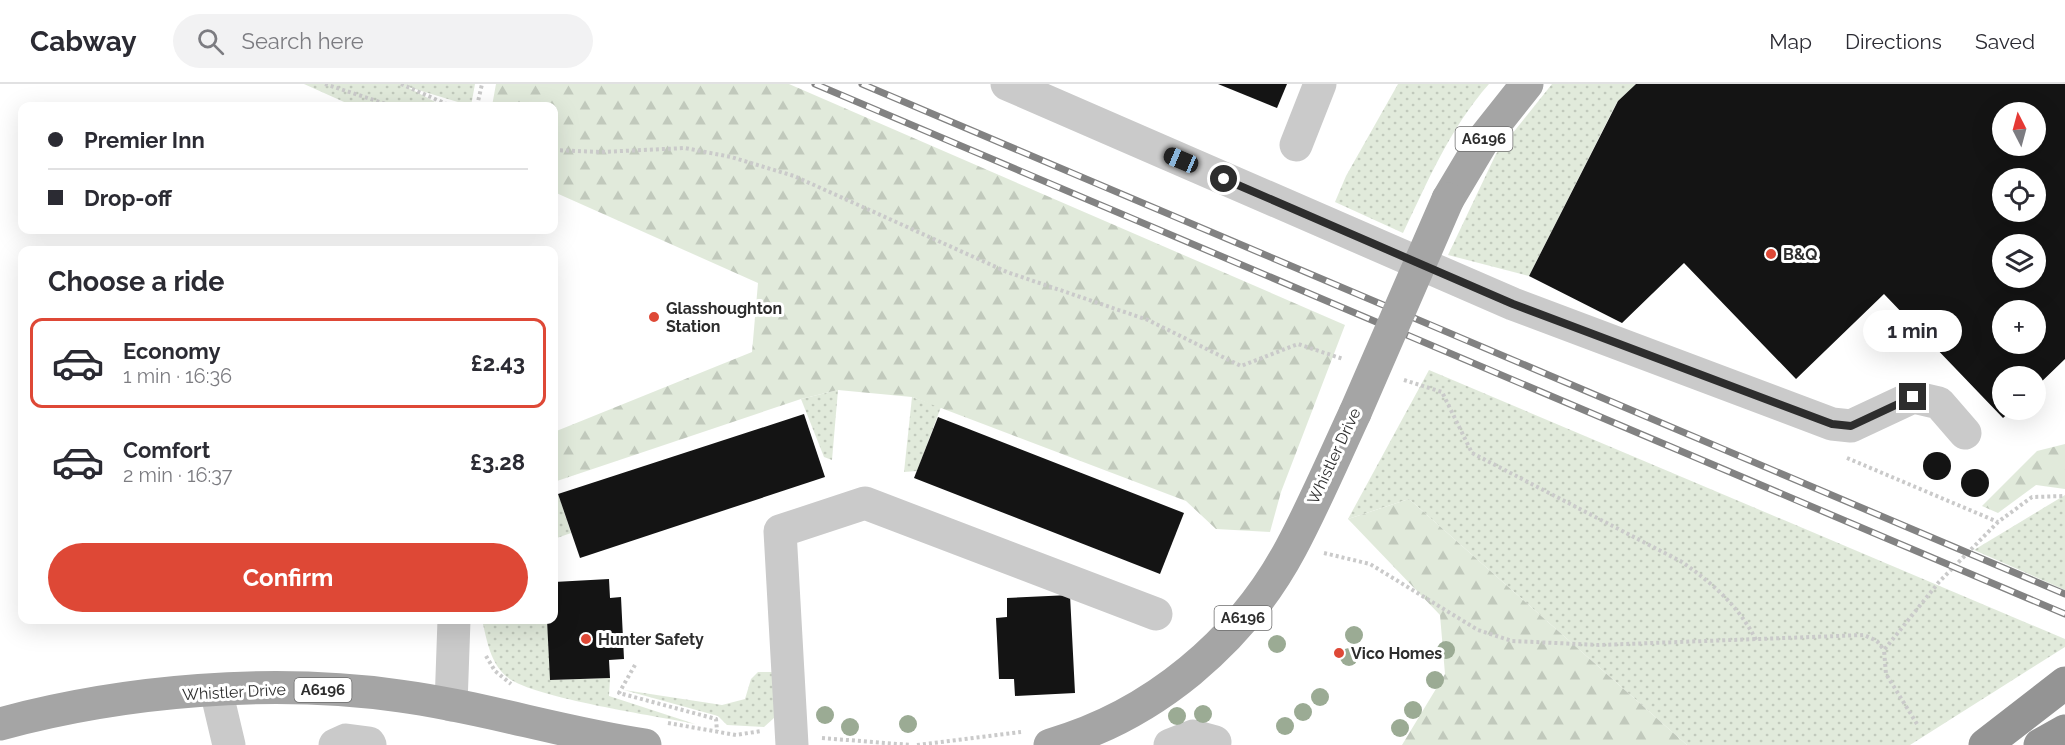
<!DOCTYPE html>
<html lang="en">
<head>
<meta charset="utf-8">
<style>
  body { margin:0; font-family:Raleway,sans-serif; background:#f2f2f3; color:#2b2b33; height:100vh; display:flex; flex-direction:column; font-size:22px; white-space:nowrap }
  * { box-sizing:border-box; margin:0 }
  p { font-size:20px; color:#7c7c81 }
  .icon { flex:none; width:33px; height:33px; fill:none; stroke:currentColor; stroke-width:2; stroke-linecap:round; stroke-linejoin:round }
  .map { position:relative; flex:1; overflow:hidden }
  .drawer { position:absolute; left:18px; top:162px; width:540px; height:378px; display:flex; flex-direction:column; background:#fff; border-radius:12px; box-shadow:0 6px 24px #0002 }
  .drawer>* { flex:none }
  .top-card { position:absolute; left:18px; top:18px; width:540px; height:132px; border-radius:12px; box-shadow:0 6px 24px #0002; display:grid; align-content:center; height:132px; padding:0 30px; background:#fff }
  .needle { width:39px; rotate:354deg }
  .buttons { position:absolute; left:1992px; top:18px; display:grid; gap:12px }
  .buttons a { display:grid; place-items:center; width:54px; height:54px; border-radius:50%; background:#fff; box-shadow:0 6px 24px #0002; font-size:30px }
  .end { position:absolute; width:27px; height:27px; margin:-14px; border:8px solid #2d2d2d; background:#fff; box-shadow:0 0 0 3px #fff }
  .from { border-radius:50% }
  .bubble { position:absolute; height:42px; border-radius:21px; background:#fff; box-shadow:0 6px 24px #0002; font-size:20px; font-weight:700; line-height:42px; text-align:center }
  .car { position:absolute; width:18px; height:36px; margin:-18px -9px; border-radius:8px; box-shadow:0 0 4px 2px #0007; background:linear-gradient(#222 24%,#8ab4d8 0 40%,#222 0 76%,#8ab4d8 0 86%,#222 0) }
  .top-card b { display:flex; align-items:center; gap:21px; height:57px; font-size:22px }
  .top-card b+b { border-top:2px solid #e1e1e2 }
  .top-card i { width:15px; height:15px; background:#2b2b33 }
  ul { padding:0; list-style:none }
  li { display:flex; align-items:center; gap:18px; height:90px; margin:0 12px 9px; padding:0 18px; border:3px solid transparent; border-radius:12px }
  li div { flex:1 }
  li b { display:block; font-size:22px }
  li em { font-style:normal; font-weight:700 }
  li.active { border-color:#de4836 }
  li>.icon { width:54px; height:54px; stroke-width:1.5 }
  h2 { padding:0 30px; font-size:27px; line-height:72px }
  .cta { display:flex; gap:12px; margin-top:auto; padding:12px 30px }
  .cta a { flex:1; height:69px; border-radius:36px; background:#de4836; color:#fff; font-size:24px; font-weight:700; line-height:69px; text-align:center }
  header { display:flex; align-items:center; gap:36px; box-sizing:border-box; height:84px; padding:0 30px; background:#fff; border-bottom:2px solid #e1e1e2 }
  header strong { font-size:28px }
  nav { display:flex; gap:33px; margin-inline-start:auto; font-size:21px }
  .search { width:420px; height:54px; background:#f2f2f3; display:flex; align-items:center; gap:15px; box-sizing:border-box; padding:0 21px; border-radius:33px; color:#7c7c81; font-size:22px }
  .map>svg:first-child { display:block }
  .grass { fill:url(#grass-dots) }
  .forest { fill:url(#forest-firs) }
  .building { fill:#141414; fill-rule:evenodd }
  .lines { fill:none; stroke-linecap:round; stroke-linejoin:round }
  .path { stroke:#cacaca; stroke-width:4; stroke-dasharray:3 3; stroke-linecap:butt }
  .minor { stroke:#cacaca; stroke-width:33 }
  .major { stroke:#a5a5a5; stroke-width:33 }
  .highway { stroke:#949494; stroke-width:33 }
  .rail-casing { stroke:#828282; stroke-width:7 }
  .rail { stroke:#fff; stroke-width:4.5; stroke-dasharray:14; stroke-linecap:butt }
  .major-bridge { stroke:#a5a5a5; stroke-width:33 }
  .tree { fill:#9bab94 }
  .route { stroke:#2d2d2d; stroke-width:8 }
  .poi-dot { fill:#de4836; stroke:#fff; stroke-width:2 }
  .labels { text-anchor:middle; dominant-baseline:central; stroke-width:6; stroke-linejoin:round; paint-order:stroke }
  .shield { fill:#fff; stroke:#6c6c6c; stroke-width:1.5 }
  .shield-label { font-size:15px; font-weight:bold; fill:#2d2d2d }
  .poi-label { font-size:16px; font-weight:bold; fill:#2d2d2d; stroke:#fff; text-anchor:start }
  .street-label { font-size:16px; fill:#2d2d2d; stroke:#fff }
</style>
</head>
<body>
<header>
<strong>Cabway</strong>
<div class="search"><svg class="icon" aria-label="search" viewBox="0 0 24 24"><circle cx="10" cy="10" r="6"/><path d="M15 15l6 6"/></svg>Search here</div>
<nav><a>Map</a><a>Directions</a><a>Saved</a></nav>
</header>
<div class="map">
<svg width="2065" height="661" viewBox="0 0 2065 661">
  <defs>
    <pattern id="grass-dots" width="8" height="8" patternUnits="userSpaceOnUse" patternTransform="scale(1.5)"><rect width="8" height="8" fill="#e1eadb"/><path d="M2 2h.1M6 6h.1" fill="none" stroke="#c1c9bc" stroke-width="1.8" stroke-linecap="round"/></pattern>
    <pattern id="forest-firs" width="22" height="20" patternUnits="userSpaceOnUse" patternTransform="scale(1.5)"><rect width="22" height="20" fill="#e1eadb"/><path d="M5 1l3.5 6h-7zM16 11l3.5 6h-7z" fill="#c1c9bc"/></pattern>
  </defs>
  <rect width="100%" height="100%" fill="#fff"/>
  <!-- grass -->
  <g class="grass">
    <path d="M304 0H475L471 22 405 2 443 22H353Z"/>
    <path d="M1398 0H1489C1450 44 1428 97 1403 149L1335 118 1346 92Z"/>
    <path d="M1552 0H1636L1617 18 1529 192 1448 171 1496 70Z"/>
    <path d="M1429 286 2065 555V563L1910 661H1687L1409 415 1348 435Z"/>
    <path d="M838 306 832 376 824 373 801 315Z"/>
    <path d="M912 313 941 323 917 387 904 388Z"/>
    <path d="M554 398 571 449 554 455Z"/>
    <path d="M2065 411V506L1974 466Z"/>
    <path d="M482 536 498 538 502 536H547L551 596 610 594 609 612 695 640C657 632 532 614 507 593 490 579 487 556 482 536Z"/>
    <path d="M758 588H780L774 634 764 643 727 641 718 632 624 606 722 621 745 615 751 595Z"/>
  </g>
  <!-- forest -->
  <g class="forest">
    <path d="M496 0H789L1345 241 1281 408 1270 448 1216 445 1186 417 912 313 838 306 801 315 554 398V348L752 268 758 199 554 108V22H492Z"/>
    <path d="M2065 360V405L2036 401 1998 429 1982 422 2037 367Z"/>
    <path d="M1409 415 1687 661H1402L1445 590 1440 531 1348 435Z"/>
  </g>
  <!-- building -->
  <g class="building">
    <path d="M1218 0H1287L1277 24Z"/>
    <path d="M1636 0H2065V275L2036 303V292H2002V326H2012L2003 334 1884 210 1796 295 1684 179 1622 239 1529 192 1618 17ZM2002 28H2036V62H2002ZM2002 94H2036V128H2002ZM2002 160H2036V194H2002ZM2002 226H2036V260H2002Z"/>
    <path d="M804 330 825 393 580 474 558 410Z"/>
    <path d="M938 333 1184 429 1160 490 914 394Z"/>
    <circle cx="1937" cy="382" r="14"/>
    <circle cx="1975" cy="399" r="14"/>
    <path d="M609 495 610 514 621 513 624 575 609 576 610 594 550 596 547 536H554V498Z"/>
    <path d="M1070 511 1075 609 1015 612 1014 595H999L996 534 1007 533V514Z"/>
  </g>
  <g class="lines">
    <!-- path -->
    <g class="path">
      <path d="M325 0 392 22"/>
      <path d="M401 0 451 22"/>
      <path d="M477 22 482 0"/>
      <path d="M554 66 601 68 685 64 731 73 794 92 1007 188 1148 236 1241 282 1298 260 1343 275"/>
      <path d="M1404 296 1442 308 1472 369 1682 478C1712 499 1739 522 1756 556"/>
      <path d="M1847 374 1998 438"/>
      <path d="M1324 469 1370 480 1478 546 1512 557 1599 561 1864 551 1877 557 1884 566"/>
      <path d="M486 572 495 587 511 600"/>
      <path d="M635 581 619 609 716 635 717 647"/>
      <path d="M668 639 736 651 761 647"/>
      <path d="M1917 640 1886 590 1884 566 1939 498 1998 438 2032 413 2065 412"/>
      <path d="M822 654 911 661"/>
      <path d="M917 661 1021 648"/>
    </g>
    <!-- minor -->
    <g class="minor">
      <path d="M1007 0 1513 220 1832 340 1851 342 1913 313 1939 319 1965 349"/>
      <path d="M1296 61 1320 0"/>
      <path d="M216 606 229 661"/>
      <path d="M451 621 454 536"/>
      <path d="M335 661 346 656 369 659 370 661"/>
      <path d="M792 661 780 447 865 419 1156 530"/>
      <path d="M1170 661 1193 652 1215 658"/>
    </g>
    <!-- major -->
    <g class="major">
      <path d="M1448 115 1485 53 1527 0"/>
      <path d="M0 640C125 606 272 594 400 612 483 623 562 649 645 661"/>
      <path d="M1050 661C1152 632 1241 558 1291 464 1314 421 1334 374 1355 329"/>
    </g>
    <!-- highway -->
    <g class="highway">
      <path d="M1985 661 2065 599"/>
      <path d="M2040 661 2065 647"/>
    </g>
    <defs>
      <g id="rail">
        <path d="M815 0 2065 530"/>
        <path d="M862 0 2065 510"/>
      </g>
    </defs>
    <!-- rail casing -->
    <use href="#rail" class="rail-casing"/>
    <!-- rail -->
    <use href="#rail" class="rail"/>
    <!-- major-bridge -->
    <path class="major-bridge" d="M1355 329 1448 115"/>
  </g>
  <!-- trees -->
  <g class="tree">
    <circle cx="1354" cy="551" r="9"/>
    <circle cx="1277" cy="560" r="9"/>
    <circle cx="1446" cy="566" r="9"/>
    <circle cx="1349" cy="573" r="9"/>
    <circle cx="1435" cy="596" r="9"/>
    <circle cx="1320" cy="613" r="9"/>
    <circle cx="1413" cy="626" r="9"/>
    <circle cx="1303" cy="628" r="9"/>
    <circle cx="1203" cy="630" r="9"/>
    <circle cx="825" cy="631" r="9"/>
    <circle cx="1177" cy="632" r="9"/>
    <circle cx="908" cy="640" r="9"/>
    <circle cx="1285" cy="642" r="9"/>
    <circle cx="850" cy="643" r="9"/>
    <circle cx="1400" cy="644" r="9"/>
  </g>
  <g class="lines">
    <!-- route -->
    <path class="route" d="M1224 95 1513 220 1832 340 1851 342 1913 313"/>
  </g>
  <!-- markers -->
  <g class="poi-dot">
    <circle cx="1771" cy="170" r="6"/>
    <circle cx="654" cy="233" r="6"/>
    <circle cx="586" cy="555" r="6"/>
    <circle cx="1339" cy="569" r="6"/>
  </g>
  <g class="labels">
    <!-- shield labels -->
    <g class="shield">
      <rect x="1455.5" y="43" width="57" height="24" rx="4.5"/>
      <rect x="1214.5" y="522" width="57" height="24" rx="4.5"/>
      <rect x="294.5" y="594" width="57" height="24" rx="4.5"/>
    </g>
    <g class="shield-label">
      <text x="1484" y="55">A6196</text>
      <text x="1243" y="534">A6196</text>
      <text x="323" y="606">A6196</text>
    </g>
    <!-- poi labels -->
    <g class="poi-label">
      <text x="1783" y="170">B&amp;Q</text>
      <text x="666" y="224">Glasshoughton<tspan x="666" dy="18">Station</tspan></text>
      <text x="598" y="555">Hunter Safety</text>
      <text x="1351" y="569">Vico Homes</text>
    </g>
    <!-- street labels -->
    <g class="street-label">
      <text transform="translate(1334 372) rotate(-65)">Whistler Drive</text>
      <text transform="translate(234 608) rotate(-3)">Whistler Drive</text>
    </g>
  </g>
</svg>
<div class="buttons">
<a><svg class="needle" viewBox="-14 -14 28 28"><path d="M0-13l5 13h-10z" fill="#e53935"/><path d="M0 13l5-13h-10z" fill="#7c7c81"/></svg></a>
<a><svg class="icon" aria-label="locate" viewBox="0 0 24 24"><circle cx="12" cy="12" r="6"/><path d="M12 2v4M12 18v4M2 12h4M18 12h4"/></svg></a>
<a><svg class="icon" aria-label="layers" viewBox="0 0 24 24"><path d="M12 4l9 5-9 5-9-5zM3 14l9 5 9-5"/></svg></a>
<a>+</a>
<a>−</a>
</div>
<i class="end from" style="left:1224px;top:95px"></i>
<i class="end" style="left:1913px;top:313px"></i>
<div class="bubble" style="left:1863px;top:226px;width:99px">1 min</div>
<i class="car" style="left:1181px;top:76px;rotate:293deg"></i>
<div class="top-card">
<b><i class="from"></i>Premier Inn</b>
<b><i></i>Drop-off</b>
</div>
<section class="drawer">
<h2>Choose a ride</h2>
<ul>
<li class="active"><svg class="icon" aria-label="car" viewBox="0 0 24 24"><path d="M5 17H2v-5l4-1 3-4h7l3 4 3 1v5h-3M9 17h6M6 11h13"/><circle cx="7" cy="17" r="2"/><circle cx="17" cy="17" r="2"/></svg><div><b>Economy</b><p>1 min · 16:36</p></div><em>£2.43</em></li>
<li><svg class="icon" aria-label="car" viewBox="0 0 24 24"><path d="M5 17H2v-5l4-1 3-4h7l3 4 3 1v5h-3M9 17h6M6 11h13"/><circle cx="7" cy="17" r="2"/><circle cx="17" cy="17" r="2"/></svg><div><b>Comfort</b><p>2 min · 16:37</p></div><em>£3.28</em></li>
</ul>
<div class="cta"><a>Confirm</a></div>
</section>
</div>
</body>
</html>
